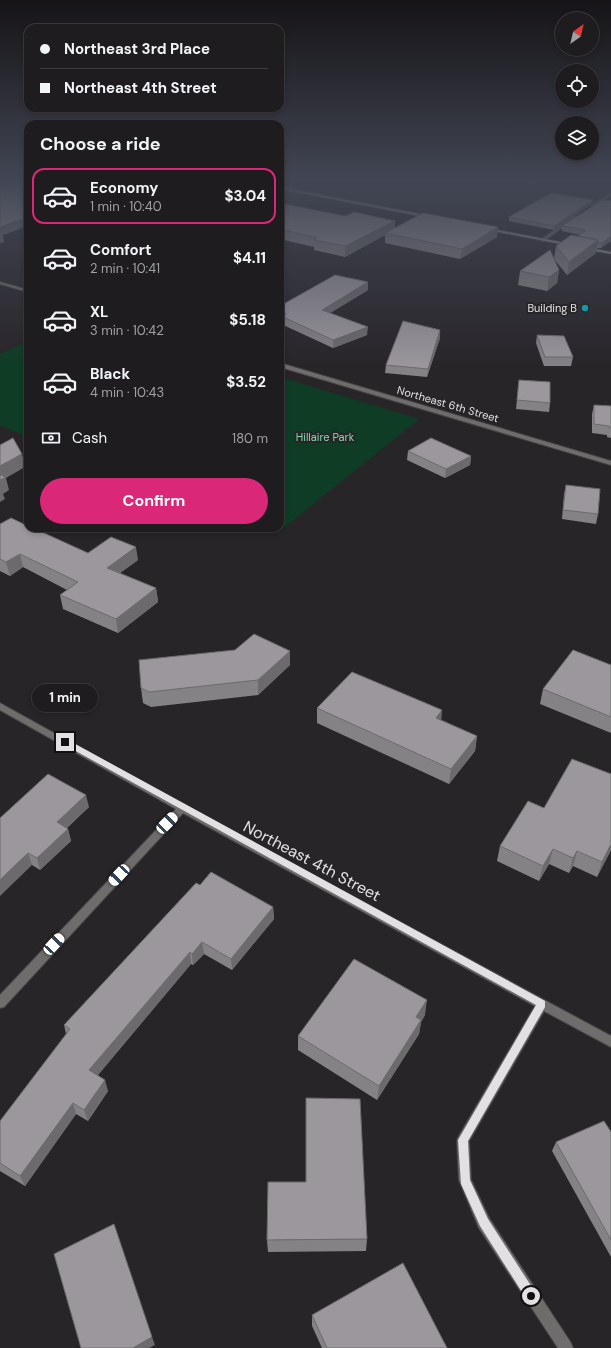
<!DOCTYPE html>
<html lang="en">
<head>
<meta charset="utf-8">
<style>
  body { margin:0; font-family:"DM Sans",sans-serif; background:#2b292c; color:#f1f3f6; height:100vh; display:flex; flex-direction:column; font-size:15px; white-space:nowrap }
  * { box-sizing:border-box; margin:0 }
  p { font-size:13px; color:#a1a1a4 }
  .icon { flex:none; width:22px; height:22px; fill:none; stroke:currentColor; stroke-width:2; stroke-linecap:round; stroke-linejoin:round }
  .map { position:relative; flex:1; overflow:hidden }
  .panel { position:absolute; left:24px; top:120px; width:260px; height:412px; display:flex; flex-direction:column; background:#1e1c1f; border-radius:12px; box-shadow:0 2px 6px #0003,0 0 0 1px #3c3a3d }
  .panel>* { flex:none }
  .top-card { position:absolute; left:24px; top:24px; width:260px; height:88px; border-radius:12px; box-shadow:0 2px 6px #0003,0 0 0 1px #3c3a3d; display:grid; align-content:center; height:88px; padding:0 16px; background:#1e1c1f }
  .needle { width:26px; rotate:34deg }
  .tools { position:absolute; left:555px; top:12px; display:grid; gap:8px }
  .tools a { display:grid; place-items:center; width:44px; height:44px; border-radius:50%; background:#1e1c1f; box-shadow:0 2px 6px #0003,0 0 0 1px #3c3a3d; font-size:20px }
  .end { position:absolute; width:18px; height:18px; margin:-9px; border:5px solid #e2e0e2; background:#111; box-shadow:0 0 0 2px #111 }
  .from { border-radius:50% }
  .bubble { position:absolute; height:28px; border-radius:14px; background:#1e1c1f; box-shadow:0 2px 6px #0003,0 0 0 1px #3c3a3d; font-size:13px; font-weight:700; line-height:28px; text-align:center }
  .car { position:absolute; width:12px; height:24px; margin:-12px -6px; border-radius:5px; box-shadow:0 0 3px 1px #0007; background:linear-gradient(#fff 24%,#345 0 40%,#fff 0 76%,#345 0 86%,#fff 0) }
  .top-card b { display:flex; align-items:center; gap:14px; height:38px; font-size:15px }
  .top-card b+b { border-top:1px solid #3c3a3d }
  .top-card i { width:10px; height:10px; background:#f1f3f6 }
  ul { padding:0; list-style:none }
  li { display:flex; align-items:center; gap:12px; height:56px; margin:0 8px 6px; padding:0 8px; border:2px solid transparent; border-radius:12px }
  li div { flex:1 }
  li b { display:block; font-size:15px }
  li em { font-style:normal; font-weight:700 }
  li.on { border-color:#db2777 }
  li>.icon { width:36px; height:36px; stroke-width:1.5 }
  h2 { padding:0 16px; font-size:18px; line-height:48px }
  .pay { display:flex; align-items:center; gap:10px; height:44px; padding:0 16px; font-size:15px }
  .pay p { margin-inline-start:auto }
  .cta { display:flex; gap:8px; margin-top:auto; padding:8px 16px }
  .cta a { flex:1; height:46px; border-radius:24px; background:#db2777; color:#fff; font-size:16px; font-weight:700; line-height:46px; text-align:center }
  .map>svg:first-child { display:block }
  .green { fill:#0e3c25 }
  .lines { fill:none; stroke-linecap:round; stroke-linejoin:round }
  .street-casing { stroke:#464347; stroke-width:2 }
  .secondary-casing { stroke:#464347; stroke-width:2 }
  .street { fill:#6f6d6b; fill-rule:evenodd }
  .secondary { fill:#989592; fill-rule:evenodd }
  .wall { fill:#858286 }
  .shaded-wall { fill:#6c6a6d }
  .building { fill:#9b979c; stroke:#6c6a6d }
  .route { fill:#e2e0e2 }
  .culture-dot { fill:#0f9aa8; stroke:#282529; stroke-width:1.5 }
  .labels { text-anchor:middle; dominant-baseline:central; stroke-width:4; stroke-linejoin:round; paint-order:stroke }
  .far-poi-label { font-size:11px; fill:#e2e0e2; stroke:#282529; text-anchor:end }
  .far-street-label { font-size:11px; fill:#e2e0e2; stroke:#282529 }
  .far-park-label { font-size:11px; fill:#79dea5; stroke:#282529 }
  .near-street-label { font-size:16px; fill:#e2e0e2; stroke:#282529 }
</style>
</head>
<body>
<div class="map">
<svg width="611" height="1348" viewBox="0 0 611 1348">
  <rect width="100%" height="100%" fill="#282529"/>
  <!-- green -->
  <g class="green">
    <path d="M28 341V436L0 426V354Z"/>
    <path d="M280 377 419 419 281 530 275 528H280Z"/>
  </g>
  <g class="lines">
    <defs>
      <g id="street">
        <path d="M611 193V196L594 206 591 205Z"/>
        <path d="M574 216 577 217 544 241H542V239Z"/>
        <path d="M0 282 28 290V292L0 284Z"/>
        <path d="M280 363 611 461V465L280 367Z"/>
        <path d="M0 703 185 806 611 1036V1047L544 1011 469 1141 471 1180 489 1218 571 1343 573 1348H558L479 1228 459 1180 457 1140 459 1136 535 1006 183 813 4 1007 0 1008V995L176 809 0 710Z"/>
      </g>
      <g id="secondary">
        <path d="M280 187 430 216 432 217 430 218 280 189Z"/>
        <path d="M487 228 571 244 573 245 571 246 488 230Z"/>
        <path d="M586 247 611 252V254L585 249Z"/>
      </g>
    </defs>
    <!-- street casing -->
    <use href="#street" class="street-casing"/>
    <!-- secondary casing -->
    <use href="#secondary" class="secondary-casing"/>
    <!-- street -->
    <use href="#street" class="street"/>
    <!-- secondary -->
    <use href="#secondary" class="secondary"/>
  </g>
  <!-- wall -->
  <g class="wall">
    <path d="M510 179H539L532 183Z"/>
    <path d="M593 200V203L554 230 509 221V217Z"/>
    <path d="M611 201V241L601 248H597L596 253 567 275 554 259 559 270 557 283 547 291 518 285 520 271 554 259 556 246 580 235 562 231V226Z"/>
    <path d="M280 203 395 228 497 237 460 259 385 243V235L345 257 314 250V247L280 239Z"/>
    <path d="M368 282V290L330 313 367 335 333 348 281 324V320H280V306Z"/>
    <path d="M537 335 573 357 571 366H544L536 343Z"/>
    <path d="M440 338 427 377 385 373 386 365Z"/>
    <path d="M519 380 550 403 549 412 516 409Z"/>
    <path d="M594 405 611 406V438L607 437V435L592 433V414Z"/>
    <path d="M408 451 471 456 470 465 445 478 407 460Z"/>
    <path d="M566 485 598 514 596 524 562 519 564 494Z"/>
    <path d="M0 524 88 553 138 560 120 573 156 588 158 602 118 633 63 609 60 595 67 590 23 567 10 576 0 571Z"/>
    <path d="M290 651V665L258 695 151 707 143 703 141 688Z"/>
    <path d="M611 665V733L540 704 543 689Z"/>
    <path d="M317 708 441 720 477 736 475 751 449 784 317 723Z"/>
    <path d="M89 807 67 828 68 829 71 841 40 870 32 865 0 818Z"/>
    <path d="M500 846 611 850 597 877 573 866 569 873 549 864 539 881 497 861Z"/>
    <path d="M200 885 273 907 274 919 232 970 204 954 193 965 191 964 98 1075 108 1091 88 1121 76 1114 25 1186 0 1171V1121L66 1034 64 1025Z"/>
    <path d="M425 1015 421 1022 419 1034 377 1100 298 1050V1036Z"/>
    <path d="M611 1132V1257L552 1151 556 1142Z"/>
    <path d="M367 1239 366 1251 268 1252 267 1240Z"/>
    <path d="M312 1315 447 1348H322L312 1326Z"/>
  </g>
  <!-- shaded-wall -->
  <g class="shaded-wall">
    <path d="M533 179H539L532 183Z"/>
    <path d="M593 200V203L554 230V226Z"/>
    <path d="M28 217V226L3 235 4 242 0 243V227Z"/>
    <path d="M395 221V230L385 233V235L345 257V246Z"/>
    <path d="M498 227 497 237 460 259 462 249Z"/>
    <path d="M611 236V241L601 248 602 243Z"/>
    <path d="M598 240 596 253 567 275 569 262Z"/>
    <path d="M559 270 557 283 547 291 549 277Z"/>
    <path d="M368 282V290L322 318V310Z"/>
    <path d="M368 327 367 335 333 348V340Z"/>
    <path d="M440 330V338L427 377 428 369Z"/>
    <path d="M22 454 25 467 6 478 9 490 3 494 5 499 0 502V466Z"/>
    <path d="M471 456 470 465 445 478 446 469Z"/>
    <path d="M136 547 138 560 109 581 107 568Z"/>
    <path d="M20 554 23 567 10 576 6 562Z"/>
    <path d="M156 588 158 602 118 633 116 619Z"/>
    <path d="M290 651V665L258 695V680Z"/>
    <path d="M442 710 441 725 436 718Z"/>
    <path d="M477 736 475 751 449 784 451 769Z"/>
    <path d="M86 795 89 807 60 834 57 822Z"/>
    <path d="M68 829 71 841 40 870 37 858Z"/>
    <path d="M611 844V850L597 877 602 862Z"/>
    <path d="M553 849 549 864 539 881 543 866Z"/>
    <path d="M577 851 573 866 569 873 573 858Z"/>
    <path d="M28 853 32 865 0 896V880Z"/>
    <path d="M273 907 274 919 232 970 231 959Z"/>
    <path d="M202 942 204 954 193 965 192 954Z"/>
    <path d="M190 952 191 964 92 1082 89 1070Z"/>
    <path d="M427 1000 425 1015 421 1022 419 1034 377 1100 379 1086 416 1017Z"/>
    <path d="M105 1080 108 1091 88 1121 84 1110Z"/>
    <path d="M73 1103 76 1114 25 1186 20 1176Z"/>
    <path d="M152 1337 155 1345 149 1348H133Z"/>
  </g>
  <!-- building -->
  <g class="building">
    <path d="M0 179H3L14 182 22 179H28V217L0 227Z"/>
    <path d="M551 193 593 200 554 226 509 217Z"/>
    <path d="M602 200 611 201V236L602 243 598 242V240L578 236 586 230 562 226Z"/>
    <path d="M280 203 345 216 354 212 395 221 345 246 314 240 317 238 280 229Z"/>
    <path d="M423 213 498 227 462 249 385 233Z"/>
    <path d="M571 235 598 240 569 262 556 246Z"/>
    <path d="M550 250 559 270 549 277 520 271Z"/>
    <path d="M335 275 368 282 322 310 368 327 333 340 281 316 286 314 280 312V306Z"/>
    <path d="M403 321 440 330 428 369 386 365Z"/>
    <path d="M537 335 564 336 573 357H545Z"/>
    <path d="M519 380 550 382V403L517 400Z"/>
    <path d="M594 405 611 406V428H609V426L594 424Z"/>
    <path d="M13 438 22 454 0 466V445Z"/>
    <path d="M431 438 471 456 446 469 408 451Z"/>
    <path d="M0 475 6 477 0 480Z"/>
    <path d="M566 485 600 489 598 514 563 510Z"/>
    <path d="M11 518 28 526V528H33L88 553 111 537 136 547 107 568 156 588 116 619 60 595 78 582 20 554 6 562 0 559V524Z"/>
    <path d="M254 634 290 651 258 680 149 692 141 688 139 660 235 650Z"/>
    <path d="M573 650 611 665V717L543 689Z"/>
    <path d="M352 672 442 710 436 718 477 736 451 769 317 708Z"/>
    <path d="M572 759 611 774V844L602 862 577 851 573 858 553 849 543 866 500 846 528 801 544 808Z"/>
    <path d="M48 774 86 795 57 822 68 829 37 858 28 853 0 880V818Z"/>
    <path d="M211 872 273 907 231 959 202 942 192 954 190 952 89 1070 105 1080 84 1110 73 1103 20 1176 0 1163V1121L70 1029 64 1025 196 883 200 885Z"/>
    <path d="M354 959 427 1000 416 1017 421 1020 379 1086 298 1036Z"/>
    <path d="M306 1098 360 1099 367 1239 267 1240 268 1182H306Z"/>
    <path d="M604 1121 611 1132V1240L556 1142Z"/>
    <path d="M114 1224 152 1337 133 1348H81L54 1254Z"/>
    <path d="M403 1263 447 1348H327L312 1315Z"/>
  </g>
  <!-- sky -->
  <linearGradient id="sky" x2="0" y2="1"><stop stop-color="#161417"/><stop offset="0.49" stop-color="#424654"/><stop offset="1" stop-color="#424654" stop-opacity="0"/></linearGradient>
  <rect width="611" height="368" fill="url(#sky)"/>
  <!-- route -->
  <path class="route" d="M63 740H68L545 1001V1007L468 1141 470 1180 488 1219 535 1292 536 1296 535 1300 531 1301 527 1300 480 1226 461 1184 458 1140 536 1005 63 744Z"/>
  <!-- markers -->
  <circle class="culture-dot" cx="585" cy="308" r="4"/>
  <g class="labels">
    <!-- far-poi labels -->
    <g class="far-poi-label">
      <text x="577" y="308">Building B</text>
    </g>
    <!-- far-street labels -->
    <g class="far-street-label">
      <text transform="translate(448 404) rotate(16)">Northeast 6th Street</text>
    </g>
    <!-- far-park labels -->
    <g class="far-park-label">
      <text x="325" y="437">Hillaire Park</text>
    </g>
    <!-- near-street labels -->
    <g class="near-street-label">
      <text transform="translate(312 861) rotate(28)">Northeast 4th Street</text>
    </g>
  </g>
</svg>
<div class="tools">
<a><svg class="needle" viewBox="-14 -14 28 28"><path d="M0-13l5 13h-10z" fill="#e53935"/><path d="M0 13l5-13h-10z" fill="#a1a1a4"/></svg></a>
<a><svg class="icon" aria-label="locate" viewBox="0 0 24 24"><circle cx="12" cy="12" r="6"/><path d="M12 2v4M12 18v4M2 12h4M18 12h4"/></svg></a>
<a><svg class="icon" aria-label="layers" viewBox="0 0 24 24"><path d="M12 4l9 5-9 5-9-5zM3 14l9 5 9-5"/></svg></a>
</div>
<i class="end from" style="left:531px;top:1296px"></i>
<i class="end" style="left:65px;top:742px"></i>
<div class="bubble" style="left:32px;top:684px;width:66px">1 min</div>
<i class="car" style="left:167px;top:823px;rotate:45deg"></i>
<i class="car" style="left:119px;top:875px;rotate:223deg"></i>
<i class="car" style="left:54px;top:944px;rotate:43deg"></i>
<div class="top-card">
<b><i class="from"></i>Northeast 3rd Place</b>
<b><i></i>Northeast 4th Street</b>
</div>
<section class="panel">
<h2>Choose a ride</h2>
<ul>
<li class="on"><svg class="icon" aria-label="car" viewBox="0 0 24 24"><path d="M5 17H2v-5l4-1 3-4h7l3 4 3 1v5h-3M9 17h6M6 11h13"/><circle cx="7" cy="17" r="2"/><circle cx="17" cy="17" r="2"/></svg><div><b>Economy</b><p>1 min · 10:40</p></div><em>$3.04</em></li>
<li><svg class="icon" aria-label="car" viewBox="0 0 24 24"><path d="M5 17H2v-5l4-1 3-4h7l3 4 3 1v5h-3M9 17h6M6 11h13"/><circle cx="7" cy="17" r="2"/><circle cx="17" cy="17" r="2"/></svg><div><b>Comfort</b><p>2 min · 10:41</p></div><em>$4.11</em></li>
<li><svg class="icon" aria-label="car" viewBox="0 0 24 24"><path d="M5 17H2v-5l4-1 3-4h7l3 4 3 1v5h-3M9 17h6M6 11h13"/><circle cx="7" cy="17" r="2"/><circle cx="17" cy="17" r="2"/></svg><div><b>XL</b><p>3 min · 10:42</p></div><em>$5.18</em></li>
<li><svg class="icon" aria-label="car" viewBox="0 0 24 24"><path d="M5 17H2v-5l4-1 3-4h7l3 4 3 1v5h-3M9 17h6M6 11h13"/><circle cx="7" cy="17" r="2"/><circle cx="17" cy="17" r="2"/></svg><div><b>Black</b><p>4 min · 10:43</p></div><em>$3.52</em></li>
</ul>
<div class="pay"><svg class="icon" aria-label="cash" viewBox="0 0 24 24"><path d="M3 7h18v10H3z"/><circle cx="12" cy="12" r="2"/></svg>Cash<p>180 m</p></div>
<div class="cta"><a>Confirm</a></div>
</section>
</div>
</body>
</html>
